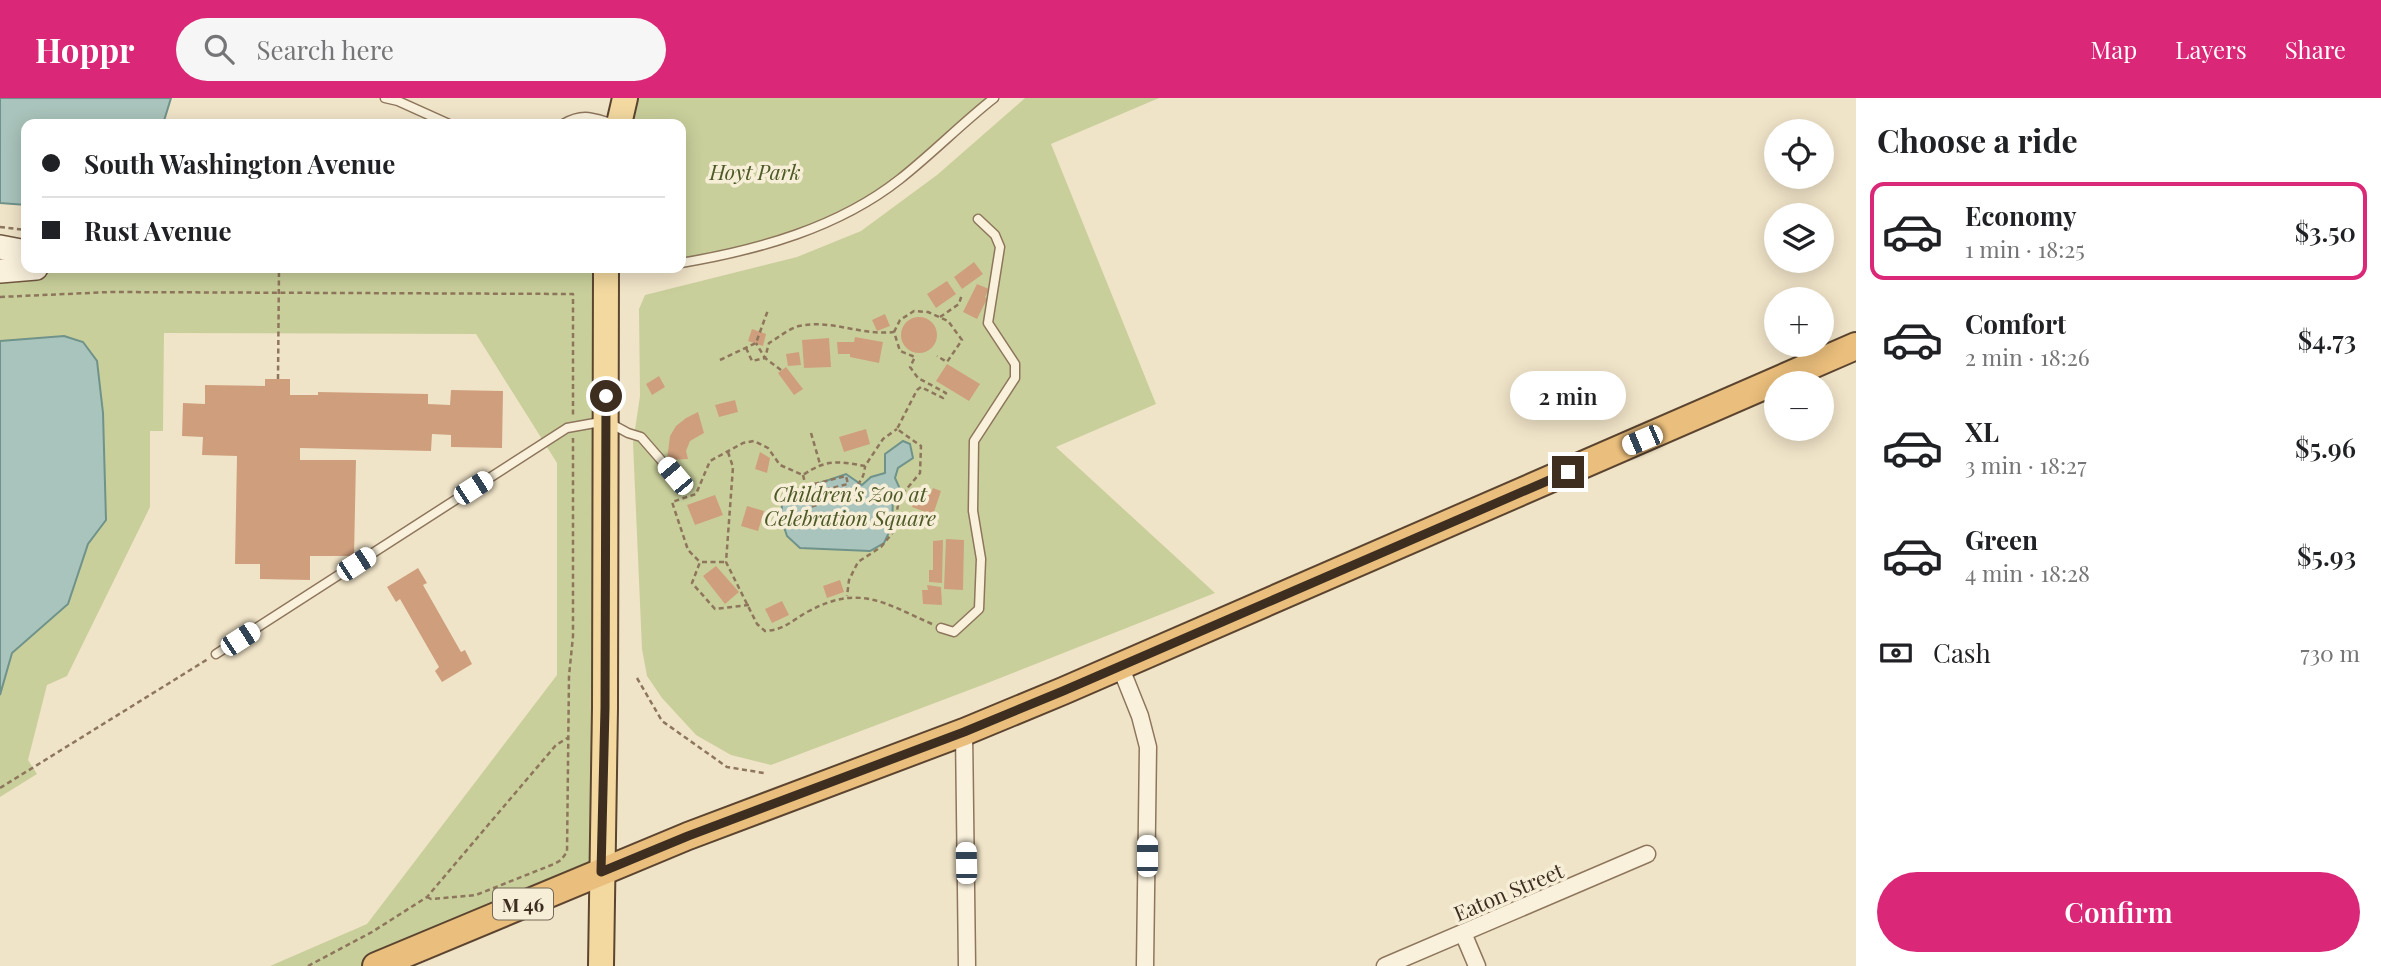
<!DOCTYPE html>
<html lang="en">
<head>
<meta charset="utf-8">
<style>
  body { margin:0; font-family:"Playfair Display",serif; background:#f6f6f6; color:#202124; height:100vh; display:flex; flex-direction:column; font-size:26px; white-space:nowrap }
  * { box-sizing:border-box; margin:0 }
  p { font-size:23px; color:#757577 }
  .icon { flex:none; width:38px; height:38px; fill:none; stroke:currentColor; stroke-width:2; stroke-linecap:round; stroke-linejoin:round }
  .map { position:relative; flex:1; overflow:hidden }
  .details { display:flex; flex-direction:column; background:#fff; width:525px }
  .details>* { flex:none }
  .top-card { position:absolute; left:21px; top:21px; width:665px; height:154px; border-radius:14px; box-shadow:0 4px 18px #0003; display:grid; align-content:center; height:154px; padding:0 21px; background:#fff }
  .controls { position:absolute; left:1764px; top:21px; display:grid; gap:14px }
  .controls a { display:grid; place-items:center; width:70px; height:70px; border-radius:50%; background:#fff; box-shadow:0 4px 18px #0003; font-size:35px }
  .end { position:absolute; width:32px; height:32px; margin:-16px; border:9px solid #3d2e20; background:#fff; box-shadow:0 0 0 4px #fff }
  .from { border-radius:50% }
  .bubble { position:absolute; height:49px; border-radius:24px; background:#fff; box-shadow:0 4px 18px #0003; font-size:23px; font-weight:600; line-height:49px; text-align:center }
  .car { position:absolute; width:21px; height:42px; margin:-21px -10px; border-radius:9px; box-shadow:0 0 5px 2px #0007; background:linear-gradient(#fff 24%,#345 0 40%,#fff 0 76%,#345 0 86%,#fff 0) }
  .top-card b { display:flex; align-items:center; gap:24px; height:66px; font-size:26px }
  .top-card b+b { border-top:2px solid #e0e0e0 }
  .top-card i { width:18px; height:18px; background:#202124 }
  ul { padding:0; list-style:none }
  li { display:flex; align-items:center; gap:21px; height:98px; margin:0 14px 10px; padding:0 7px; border:4px solid transparent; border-radius:14px }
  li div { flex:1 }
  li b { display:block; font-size:26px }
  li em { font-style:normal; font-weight:600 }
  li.active { border-color:#db2777 }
  li>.icon { width:63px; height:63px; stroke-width:1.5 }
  h2 { padding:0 21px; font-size:32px; line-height:84px }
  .pay { display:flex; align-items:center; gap:18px; height:77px; padding:0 21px; font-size:26px }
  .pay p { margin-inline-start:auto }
  .primary-button { display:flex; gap:14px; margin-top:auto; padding:14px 21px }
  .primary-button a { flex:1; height:80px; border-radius:42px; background:#db2777; color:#fff; font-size:28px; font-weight:600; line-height:80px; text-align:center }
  header { display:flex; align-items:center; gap:42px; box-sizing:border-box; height:98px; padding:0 35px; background:#db2777; color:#fff }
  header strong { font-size:33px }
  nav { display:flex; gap:38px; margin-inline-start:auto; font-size:24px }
  .search { width:490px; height:63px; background:#f6f6f6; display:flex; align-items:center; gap:18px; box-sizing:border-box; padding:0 24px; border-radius:38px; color:#757577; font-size:26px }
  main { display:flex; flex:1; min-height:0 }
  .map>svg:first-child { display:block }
  .green { fill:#c9cf9b }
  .water { fill:#a9c4bc; stroke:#6f938a; stroke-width:2 }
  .building { fill:#cf9f7d }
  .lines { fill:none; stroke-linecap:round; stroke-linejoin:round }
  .service-casing { stroke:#8d765c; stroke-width:11 }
  .minor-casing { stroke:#8d765c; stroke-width:19 }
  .secondary-casing { stroke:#6f573f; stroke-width:26 }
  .primary-casing { stroke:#5b4430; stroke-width:28 }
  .trunk-casing { stroke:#5b4430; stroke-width:30 }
  .path { stroke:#8d765c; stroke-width:2.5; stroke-dasharray:5 3.5; stroke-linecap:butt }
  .service { stroke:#faf1dc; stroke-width:8 }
  .minor { stroke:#faf1dc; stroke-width:16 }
  .secondary { stroke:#faf1dc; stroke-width:23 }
  .primary { stroke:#f3d9a0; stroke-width:24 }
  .trunk { stroke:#eabe7c; stroke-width:26 }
  .route { stroke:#3d2e20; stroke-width:9 }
  .labels { text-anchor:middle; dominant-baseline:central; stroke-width:7; stroke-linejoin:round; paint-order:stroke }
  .shield { fill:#f7eed8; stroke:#756857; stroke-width:2 }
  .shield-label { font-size:19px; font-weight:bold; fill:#3d2e20 }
  .park-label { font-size:21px; font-style:italic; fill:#4d5a26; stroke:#f7eed8 }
  .street-label { font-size:21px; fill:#3d2e20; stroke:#f7eed8 }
</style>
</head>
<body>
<header>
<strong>Hoppr</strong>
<div class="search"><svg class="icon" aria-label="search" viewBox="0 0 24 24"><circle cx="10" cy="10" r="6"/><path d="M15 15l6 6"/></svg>Search here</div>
<nav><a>Map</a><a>Layers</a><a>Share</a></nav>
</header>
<main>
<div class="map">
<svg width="1856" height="868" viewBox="0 0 1856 868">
  <rect width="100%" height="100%" fill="#f0e4c8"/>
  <!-- green -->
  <g class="green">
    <path d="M625 0H994L899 82 815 130 681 165V26H619Z"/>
    <path d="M1025 0H1159L1051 46 1156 306 1056 349 1215 495 985 586 771 667 731 657 696 637 662 600 647 578 642 551 633 345 640 298 639 211 645 197 797 159 861 133 937 77Z"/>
    <path d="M37 170H606L602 774 376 868H270L367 826 557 577V365L476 236 164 235 163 333H150V409L67 578 47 587 28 662 37 676 0 699V173Z"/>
  </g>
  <!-- water -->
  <g class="water">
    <path d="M0 0H171L163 26H26V107L0 105Z"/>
    <path d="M64 238 83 244 97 263 103 315 106 422 88 446 68 506 12 555 0 597V243Z"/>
    <path d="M903 343 910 346 913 360 898 370 895 380 900 391 893 399 892 428 884 445 870 453 800 450 787 438 781 420 782 407 796 393 846 376 862 387 871 379 885 375V356Z"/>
  </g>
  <!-- building -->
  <g class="building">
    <path d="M974 164 983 176 962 191 954 179Z"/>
    <path d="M947 183 956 196 936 210 927 196Z"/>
    <path d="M977 186 989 191 985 199 987 201 977 221 963 214Z"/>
    <path d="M885 216 890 228 877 233 872 222Z"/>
    <circle cx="919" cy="237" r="18"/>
    <path d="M752 231 766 236 763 248 748 243Z"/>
    <path d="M855 239 883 244 879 265 850 259V256H838L837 244H854Z"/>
    <path d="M829 240 831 269 804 270 802 242Z"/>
    <path d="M799 254 801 267 788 268 786 256Z"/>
    <path d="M947 266 980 286 969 303 936 283Z"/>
    <path d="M786 269 803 291 794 297 778 275Z"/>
    <path d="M659 278 665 289 652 297 646 286Z"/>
    <path d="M265 281H290V297H318V294L428 296V306L450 307 451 292 503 293 502 350 451 349V337L432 336 431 353 300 350V362H356L354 458H310V482L260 481V466H235L237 358 202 357 203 339 182 338 183 305 205 306V287L265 288Z"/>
    <path d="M735 302 738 314 719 319 715 307Z"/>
    <path d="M698 314 704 335 690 343 686 353 688 361 667 362 670 338 676 328 686 320Z"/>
    <path d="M866 331 870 346 844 354 839 339Z"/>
    <path d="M760 354 770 360 767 375 755 371Z"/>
    <path d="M933 390 941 393 933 417 912 409 918 391 931 395Z"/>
    <path d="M715 397 723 417 695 427 687 407Z"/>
    <path d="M747 408 764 413 758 433 741 428Z"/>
    <path d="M946 441 964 442 963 492 944 491Z"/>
    <path d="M943 442 942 485 929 484V472H933V443Z"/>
    <path d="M716 468 739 494 725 506 703 478Z"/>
    <path d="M418 470 427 485 423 487 461 554 465 552 472 566 442 584 435 573 439 569 400 501 396 504 387 489Z"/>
    <path d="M840 482 844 494 827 500 823 488Z"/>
    <path d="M927 487 941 489 942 507 923 506 922 492H928Z"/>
    <path d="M782 503 789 517 772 525 765 511Z"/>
  </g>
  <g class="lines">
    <defs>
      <g id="service">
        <path d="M385 0 398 3 449 26"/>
        <path d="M563 26C584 14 593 20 614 26"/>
        <path d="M681 165C758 152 838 130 900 81 933 55 962 25 994 0"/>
        <path d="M941 530 954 534 979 511 981 461 973 413 974 343 1015 280V266L988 225 1000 149 995 137 978 121"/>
        <path d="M216 556 567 330 606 323 628 335 641 339 675 378"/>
      </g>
      <g id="minor">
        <path d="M1120 568 1140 618 1148 649 1145 868"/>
        <path d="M964 634 967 868"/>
        <path d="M1463 835 1477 868"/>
        <path d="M1385 868 1647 756"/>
      </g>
      <g id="secondary">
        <path d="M0 149 26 154"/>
        <path d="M0 173 36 170"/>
      </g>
      <g id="primary">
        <path d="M619 26 625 0"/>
        <path d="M601 868 605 610 606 170"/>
      </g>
      <path id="trunk" d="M376 868 688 738 964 634 1063 593 1856 248"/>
    </defs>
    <!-- service casing -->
    <use href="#service" class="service-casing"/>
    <!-- minor casing -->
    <use href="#minor" class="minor-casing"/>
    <!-- secondary casing -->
    <use href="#secondary" class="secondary-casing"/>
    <!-- primary casing -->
    <use href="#primary" class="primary-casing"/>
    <!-- trunk casing -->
    <use href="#trunk" class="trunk-casing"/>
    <!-- path -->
    <g class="path">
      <path d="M0 129 26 132"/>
      <path d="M0 199 110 194 573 196V319"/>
      <path d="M940 219 959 206 962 196"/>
      <path d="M894 234 900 222 914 213 928 214 948 223 962 242 947 264 937 258"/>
      <path d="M746 250 752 263 765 260 756 245"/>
      <path d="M720 262 756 245 768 212"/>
      <path d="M781 272 765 260 769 245C778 240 788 231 799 228 831 221 862 238 894 234L900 253 915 259 910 269 918 280 946 295 943 300 921 289 917 292 897 331 921 348 920 375 899 400 894 433 881 449 858 464 849 482 847 498"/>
      <path d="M278 281 279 170"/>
      <path d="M811 335 820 366"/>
      <path d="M728 354 733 369 726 464 757 526 765 533C785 532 792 522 809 513 860 486 884 505 932 526"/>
      <path d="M803 377 811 409C832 401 864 395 865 368"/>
      <path d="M806 388 846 378 848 386 808 396"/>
      <path d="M702 464H726"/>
      <path d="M749 507 715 511 692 485 700 464 688 452 672 404 696 396 710 363 743 345 754 343 768 350 780 367 803 377C827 361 837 363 865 368L883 341 897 331"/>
      <path d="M637 580 662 623 727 669 764 675"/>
      <path d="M0 690 208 561"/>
      <path d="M427 799 431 801 476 797 554 766 561 762 567 754 569 578 573 538V340"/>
      <path d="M308 868 372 834 427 799 556 647 569 639"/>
    </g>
    <!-- service -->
    <use href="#service" class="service"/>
    <!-- minor -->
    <use href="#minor" class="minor"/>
    <!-- secondary -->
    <use href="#secondary" class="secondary"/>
    <!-- primary -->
    <use href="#primary" class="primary"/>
    <!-- trunk -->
    <use href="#trunk" class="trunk"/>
  </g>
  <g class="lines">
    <!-- route -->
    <path class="route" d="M606 298 605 610 601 774 688 738 964 634 1063 593 1568 374"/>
  </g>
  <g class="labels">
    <!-- shield labels -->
    <rect class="shield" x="493" y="790.5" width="60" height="31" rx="5"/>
    <g class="shield-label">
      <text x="523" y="806">M 46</text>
    </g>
    <!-- park labels -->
    <g class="park-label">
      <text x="755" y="73">Hoyt Park</text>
      <text x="850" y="395">Children's Zoo at<tspan x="850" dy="24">Celebration Square</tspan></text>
    </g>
    <!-- street labels -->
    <g class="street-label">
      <text transform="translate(1508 793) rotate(-23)">Eaton Street</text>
    </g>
  </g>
</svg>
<div class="controls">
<a><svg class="icon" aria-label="locate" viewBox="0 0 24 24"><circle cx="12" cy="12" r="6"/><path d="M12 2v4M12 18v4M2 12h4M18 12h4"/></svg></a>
<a><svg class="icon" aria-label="layers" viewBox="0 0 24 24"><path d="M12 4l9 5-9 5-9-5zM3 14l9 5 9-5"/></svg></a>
<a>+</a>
<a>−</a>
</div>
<i class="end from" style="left:606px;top:298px"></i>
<i class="end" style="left:1568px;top:374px"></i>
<div class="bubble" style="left:1510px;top:273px;width:116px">2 min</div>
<i class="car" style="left:1642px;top:342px;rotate:247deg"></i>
<i class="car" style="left:675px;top:378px;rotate:320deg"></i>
<i class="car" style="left:473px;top:390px;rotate:57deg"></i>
<i class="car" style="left:356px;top:466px;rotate:57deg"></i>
<i class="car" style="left:240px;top:541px;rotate:57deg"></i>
<i class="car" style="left:1147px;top:758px;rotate:0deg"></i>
<i class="car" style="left:966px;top:765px;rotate:359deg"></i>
<div class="top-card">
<b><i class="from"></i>South Washington Avenue</b>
<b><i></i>Rust Avenue</b>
</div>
</div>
<section class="details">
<h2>Choose a ride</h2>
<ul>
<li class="active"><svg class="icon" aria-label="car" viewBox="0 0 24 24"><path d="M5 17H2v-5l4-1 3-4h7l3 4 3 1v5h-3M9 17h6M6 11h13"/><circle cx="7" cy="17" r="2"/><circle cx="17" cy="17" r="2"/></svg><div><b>Economy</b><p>1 min · 18:25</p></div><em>$3.50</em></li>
<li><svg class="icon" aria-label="car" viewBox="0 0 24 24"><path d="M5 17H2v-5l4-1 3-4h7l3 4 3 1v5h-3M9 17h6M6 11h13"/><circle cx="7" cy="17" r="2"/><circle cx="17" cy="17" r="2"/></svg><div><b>Comfort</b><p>2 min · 18:26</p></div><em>$4.73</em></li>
<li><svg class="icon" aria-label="car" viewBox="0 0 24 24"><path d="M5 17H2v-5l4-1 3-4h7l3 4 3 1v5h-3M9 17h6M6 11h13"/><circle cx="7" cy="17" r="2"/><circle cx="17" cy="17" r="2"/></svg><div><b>XL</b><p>3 min · 18:27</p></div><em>$5.96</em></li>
<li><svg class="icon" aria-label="car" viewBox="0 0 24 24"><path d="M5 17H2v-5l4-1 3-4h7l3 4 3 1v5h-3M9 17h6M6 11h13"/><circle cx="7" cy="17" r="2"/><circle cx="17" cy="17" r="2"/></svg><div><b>Green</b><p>4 min · 18:28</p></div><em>$5.93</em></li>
</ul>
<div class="pay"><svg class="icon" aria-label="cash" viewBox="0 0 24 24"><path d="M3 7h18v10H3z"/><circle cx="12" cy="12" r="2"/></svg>Cash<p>730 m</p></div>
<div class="primary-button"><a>Confirm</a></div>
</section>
</main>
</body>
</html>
